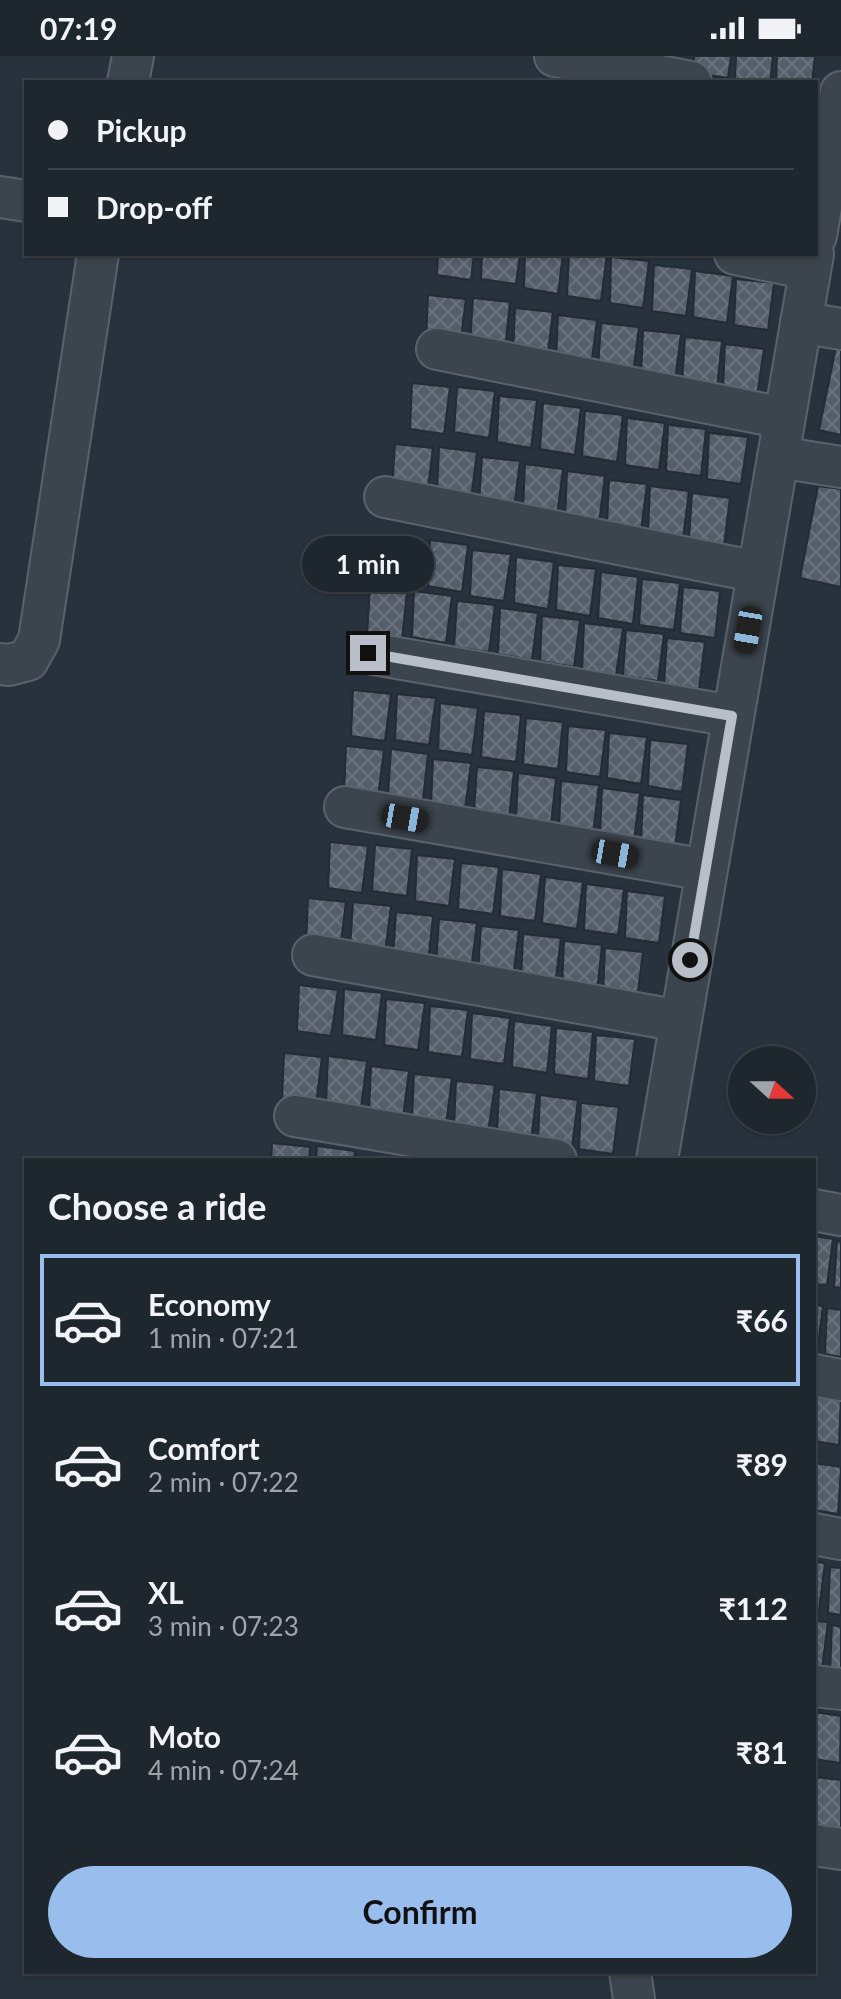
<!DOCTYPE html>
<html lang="en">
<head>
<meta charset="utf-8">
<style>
  body { margin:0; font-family:Lato,sans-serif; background:#2b323a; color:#f1f3f6; height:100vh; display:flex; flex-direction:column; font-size:30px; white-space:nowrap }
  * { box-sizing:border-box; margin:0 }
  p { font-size:26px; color:#a1a5aa }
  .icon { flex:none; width:44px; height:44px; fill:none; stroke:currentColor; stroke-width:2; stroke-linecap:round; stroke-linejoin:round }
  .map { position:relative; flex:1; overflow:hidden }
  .panel { position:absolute; left:24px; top:1102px; width:792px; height:816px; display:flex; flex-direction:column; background:#1e262e; border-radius:0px; box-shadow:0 2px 6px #0004,0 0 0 2px #3c434a }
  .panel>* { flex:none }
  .top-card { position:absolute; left:24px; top:24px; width:794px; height:176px; border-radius:0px; box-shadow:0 2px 6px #0004,0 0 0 2px #3c434a; display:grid; align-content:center; height:176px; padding:0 24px; background:#1e262e }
  .needle { width:52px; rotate:111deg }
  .controls { position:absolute; left:728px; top:990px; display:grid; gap:16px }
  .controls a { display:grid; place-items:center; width:88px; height:88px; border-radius:50%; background:#1e262e; box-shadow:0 2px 6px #0004,0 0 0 2px #3c434a; font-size:40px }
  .end { position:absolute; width:36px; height:36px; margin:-18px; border:10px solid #b8bfc8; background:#111; box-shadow:0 0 0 4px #111 }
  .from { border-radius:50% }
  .bubble { position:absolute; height:56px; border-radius:28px; background:#1e262e; box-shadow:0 2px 6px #0004,0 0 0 2px #3c434a; font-size:26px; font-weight:700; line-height:56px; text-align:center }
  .car { position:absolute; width:24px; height:48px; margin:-24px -12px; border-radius:10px; box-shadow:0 0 6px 2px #0007; background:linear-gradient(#222 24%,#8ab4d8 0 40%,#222 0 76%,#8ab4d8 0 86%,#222 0) }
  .top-card b { display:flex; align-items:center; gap:28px; height:76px; font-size:30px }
  .top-card b+b { border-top:2px solid #3c434a }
  .top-card i { width:20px; height:20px; background:#f1f3f6 }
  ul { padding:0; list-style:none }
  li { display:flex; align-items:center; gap:24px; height:132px; margin:0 16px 12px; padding:0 8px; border:4px solid transparent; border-radius:0px }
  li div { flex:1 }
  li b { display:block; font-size:30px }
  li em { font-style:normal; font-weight:700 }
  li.selected { border-color:#99bdec }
  li>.icon { width:72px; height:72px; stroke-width:1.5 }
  h2 { padding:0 24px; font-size:36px; line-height:96px }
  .button { display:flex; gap:16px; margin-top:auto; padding:16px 24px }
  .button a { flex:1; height:92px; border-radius:48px; background:#99bdec; color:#111; font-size:32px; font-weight:700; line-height:92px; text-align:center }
  .status { display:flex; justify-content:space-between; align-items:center; height:56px; padding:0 40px; background:#1e262e; direction:ltr }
  .status svg { height:22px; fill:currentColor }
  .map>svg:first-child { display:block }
  .building { fill:url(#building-cross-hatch); stroke:#232b34; stroke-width:2 }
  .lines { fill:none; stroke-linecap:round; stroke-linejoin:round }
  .minor-casing { stroke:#5a626b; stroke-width:44 }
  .minor { stroke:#3c444d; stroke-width:40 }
  .route { stroke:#b8bfc8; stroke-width:10 }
</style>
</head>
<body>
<div class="status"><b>07:19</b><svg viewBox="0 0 49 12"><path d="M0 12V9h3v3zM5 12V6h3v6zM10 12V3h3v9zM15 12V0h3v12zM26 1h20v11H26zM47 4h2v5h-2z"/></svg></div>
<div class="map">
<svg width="841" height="1943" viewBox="0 0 841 1943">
  <defs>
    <pattern id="building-cross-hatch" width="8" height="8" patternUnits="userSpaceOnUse" patternTransform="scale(2)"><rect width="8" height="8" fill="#545d6a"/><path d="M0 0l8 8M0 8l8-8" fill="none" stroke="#6a727e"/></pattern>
  </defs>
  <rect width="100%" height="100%" fill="#28323d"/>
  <!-- building -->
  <g class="building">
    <path d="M694 0H731L728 22 694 17Z"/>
    <path d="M736 0H773L770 26 735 24Z"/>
    <path d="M777 0H815L812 26H776Z"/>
    <path d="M438 198H474L471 224 437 219Z"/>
    <path d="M482 198H520L516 228 481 223Z"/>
    <path d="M525 198H563L558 238 524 232Z"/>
    <path d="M569 198H607L601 245 567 240Z"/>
    <path d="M611 201 649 205 643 252 610 247Z"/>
    <path d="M654 209 692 213 686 260 652 255Z"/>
    <path d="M695 215 733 220 727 267 693 261Z"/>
    <path d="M736 223 774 227 768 274 734 269Z"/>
    <path d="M428 239 466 243 460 290 426 285Z"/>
    <path d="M473 242 510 246 505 293 470 288Z"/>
    <path d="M515 252 553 256 547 303 513 298Z"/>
    <path d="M558 259 597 264 591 311 556 305Z"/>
    <path d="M601 267 639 271 633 318 598 312Z"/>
    <path d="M643 274 681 278 675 325 641 320Z"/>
    <path d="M685 281 722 285 717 332 682 327Z"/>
    <path d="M838 281 841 282V379L819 374Z"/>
    <path d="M725 288 764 293 757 340 723 335Z"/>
    <path d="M412 327 450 331 444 378 410 373Z"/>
    <path d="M457 331 495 335 489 382 454 376Z"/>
    <path d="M499 340 537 344 531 392 497 386Z"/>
    <path d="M543 347 581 352 575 399 540 393Z"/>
    <path d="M585 355 623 359 617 406 582 400Z"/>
    <path d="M627 362 665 367 659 414 625 409Z"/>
    <path d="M668 369 706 373 701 420 666 415Z"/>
    <path d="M709 377 748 381 741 428 707 423Z"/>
    <path d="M395 388 433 392 427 439 392 434Z"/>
    <path d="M439 391 477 396 471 443 437 437Z"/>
    <path d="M482 401 520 405 514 452 479 447Z"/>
    <path d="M525 408 563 413 557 460 523 455Z"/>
    <path d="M567 415 605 420 599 467 565 462Z"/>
    <path d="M609 424 647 428 641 475 607 469Z"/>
    <path d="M650 430 689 435 683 482 648 476Z"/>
    <path d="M818 430 841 433V531L800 522Z"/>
    <path d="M692 437 730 442 724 489 689 483Z"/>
    <path d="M385 481 423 485 418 532 383 527Z"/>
    <path d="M430 484 468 489 462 536 428 530Z"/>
    <path d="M472 494 511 498 504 545 470 540Z"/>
    <path d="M516 501 554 506 548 553 514 547Z"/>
    <path d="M558 509 596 513 590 560 556 554Z"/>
    <path d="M601 516 638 521 633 568 598 562Z"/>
    <path d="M642 523 680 527 674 574 639 569Z"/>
    <path d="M683 531 720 535 715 582 680 577Z"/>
    <path d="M370 532 407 536 402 583 367 578Z"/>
    <path d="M414 535 452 540 446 587 412 581Z"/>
    <path d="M457 545 495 549 489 596 454 591Z"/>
    <path d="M500 552 538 557 532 604 498 598Z"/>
    <path d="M542 560 580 564 574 611 540 605Z"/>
    <path d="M584 567 623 572 616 619 582 614Z"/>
    <path d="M626 574 664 578 658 625 623 620Z"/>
    <path d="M667 582 705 586 699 633 664 628Z"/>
    <path d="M353 634 391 638 385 685 351 680Z"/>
    <path d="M397 638 436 642 429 689 395 684Z"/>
    <path d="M440 647 478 652 472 699 438 694Z"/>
    <path d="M484 655 521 659 516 706 481 701Z"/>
    <path d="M526 662 563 666 558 713 523 708Z"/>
    <path d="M568 670 606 674 600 721 566 716Z"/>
    <path d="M609 677 647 681 641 728 607 722Z"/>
    <path d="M650 684 688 688 682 736 648 730Z"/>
    <path d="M346 690 384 694 378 741 344 736Z"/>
    <path d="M391 693 428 698 423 744 388 739Z"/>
    <path d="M433 703 471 707 465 754 431 749Z"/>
    <path d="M477 711 514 715 509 762 474 756Z"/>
    <path d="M518 717 556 722 551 769 516 764Z"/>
    <path d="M561 725 599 729 593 777 559 771Z"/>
    <path d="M602 732 640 737 634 784 600 778Z"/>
    <path d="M643 739 681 744 675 791 641 786Z"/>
    <path d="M330 786 368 790 362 837 328 832Z"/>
    <path d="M375 789 412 793 407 840 372 835Z"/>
    <path d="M417 799 455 803 449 850 415 845Z"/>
    <path d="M461 807 499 811 493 858 458 853Z"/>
    <path d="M502 813 541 818 535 865 500 860Z"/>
    <path d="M545 821 583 826 577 873 542 867Z"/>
    <path d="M586 828 624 833 618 879 584 874Z"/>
    <path d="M627 835 665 840 659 887 625 882Z"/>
    <path d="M308 842 346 846 340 894 306 888Z"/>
    <path d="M353 846 391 850 385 897 350 892Z"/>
    <path d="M396 856 433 860 428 907 393 901Z"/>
    <path d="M439 863 477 867 471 914 436 909Z"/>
    <path d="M481 870 519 874 513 921 478 916Z"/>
    <path d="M523 878 561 882 555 929 521 924Z"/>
    <path d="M564 885 602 889 597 936 562 930Z"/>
    <path d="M605 892 643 896 637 943 603 938Z"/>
    <path d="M299 929 338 934 331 980 297 975Z"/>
    <path d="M344 933 382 937 376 984 342 979Z"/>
    <path d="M386 943 425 947 418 994 384 989Z"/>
    <path d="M430 950 468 954 462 1001 428 996Z"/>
    <path d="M472 957 510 962 504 1008 470 1003Z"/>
    <path d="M514 965 552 970 547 1017 512 1011Z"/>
    <path d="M556 972 593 976 588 1023 554 1018Z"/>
    <path d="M596 979 635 983 629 1030 594 1025Z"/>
    <path d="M284 997 322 1001 316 1048 282 1043Z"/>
    <path d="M328 1000 367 1005 361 1052 326 1046Z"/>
    <path d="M371 1010 409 1015 403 1061 369 1056Z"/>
    <path d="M414 1018 452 1022 446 1069 412 1064Z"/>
    <path d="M456 1025 495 1029 488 1076 454 1071Z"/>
    <path d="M499 1033 537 1037 531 1084 497 1078Z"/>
    <path d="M540 1039 578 1044 572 1091 538 1085Z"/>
    <path d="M581 1047 619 1051 613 1098 579 1093Z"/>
    <path d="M272 1087 310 1091 309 1104H271Z"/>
    <path d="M317 1090 355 1095 354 1104H316Z"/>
    <path d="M814 1180 833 1183 827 1229 814 1228Z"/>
    <path d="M837 1185 841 1186V1232L834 1231Z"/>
    <path d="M814 1249 823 1250 817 1297 814 1296Z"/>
    <path d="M827 1252 841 1254V1301L825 1298Z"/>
    <path d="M814 1338 841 1341 839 1389 814 1385Z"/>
    <path d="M814 1407 841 1411 838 1458 814 1454Z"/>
    <path d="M814 1506 825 1507 819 1554 814 1553Z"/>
    <path d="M830 1511 841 1512V1559L828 1557Z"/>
    <path d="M814 1565 828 1566 822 1613 814 1612Z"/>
    <path d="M832 1569 841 1571V1617L830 1616Z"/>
    <path d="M814 1656 841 1660 840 1707 814 1703Z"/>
    <path d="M814 1721 841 1724V1772L814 1768Z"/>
  </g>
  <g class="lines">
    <defs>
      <g id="minor">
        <path d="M555 0 691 26"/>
        <path d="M128 26 133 0"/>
        <path d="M0 141 26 145"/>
        <path d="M816 180 841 36"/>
        <path d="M735 198 810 213"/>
        <path d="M801 266 841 273"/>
        <path d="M437 293 784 362"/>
        <path d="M778 401 841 411"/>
        <path d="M385 441 758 516"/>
        <path d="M368 597 732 660"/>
        <path d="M0 608 9 609 28 604 39 584 98 198"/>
        <path d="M345 751 706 814"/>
        <path d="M313 899 680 965"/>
        <path d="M295 1060 556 1104"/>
        <path d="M657 1104 813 198"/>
        <path d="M814 1154 841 1159"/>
        <path d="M814 1319 841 1324"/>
        <path d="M814 1478 841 1483"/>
        <path d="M814 1630 841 1633"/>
        <path d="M814 1789 841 1793"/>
        <path d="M630 1916 634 1943"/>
      </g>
    </defs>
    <!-- minor casing -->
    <use href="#minor" class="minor-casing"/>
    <!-- minor -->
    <use href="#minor" class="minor"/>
  </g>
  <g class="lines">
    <!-- route -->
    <path class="route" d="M368 597 732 660 690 904"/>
  </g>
</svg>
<div class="controls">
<a><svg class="needle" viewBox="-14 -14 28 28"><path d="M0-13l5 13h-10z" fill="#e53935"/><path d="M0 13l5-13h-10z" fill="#a1a5aa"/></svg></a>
</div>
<i class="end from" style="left:690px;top:904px"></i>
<i class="end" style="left:368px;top:597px"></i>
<div class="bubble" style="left:302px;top:480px;width:132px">1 min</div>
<i class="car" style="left:748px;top:574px;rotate:190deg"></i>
<i class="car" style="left:405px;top:762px;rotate:100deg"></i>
<i class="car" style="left:615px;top:798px;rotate:100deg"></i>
<div class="top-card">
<b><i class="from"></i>Pickup</b>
<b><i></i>Drop-off</b>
</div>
<section class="panel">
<h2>Choose a ride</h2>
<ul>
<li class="selected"><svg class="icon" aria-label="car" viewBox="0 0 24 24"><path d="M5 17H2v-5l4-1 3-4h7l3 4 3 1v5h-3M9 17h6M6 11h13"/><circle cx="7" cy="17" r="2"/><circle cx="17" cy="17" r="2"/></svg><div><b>Economy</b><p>1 min · 07:21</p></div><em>₹66</em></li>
<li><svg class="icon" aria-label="car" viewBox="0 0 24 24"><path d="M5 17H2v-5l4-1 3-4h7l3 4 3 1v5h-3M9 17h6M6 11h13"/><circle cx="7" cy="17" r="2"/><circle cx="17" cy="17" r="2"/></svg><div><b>Comfort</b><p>2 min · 07:22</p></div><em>₹89</em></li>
<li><svg class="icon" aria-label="car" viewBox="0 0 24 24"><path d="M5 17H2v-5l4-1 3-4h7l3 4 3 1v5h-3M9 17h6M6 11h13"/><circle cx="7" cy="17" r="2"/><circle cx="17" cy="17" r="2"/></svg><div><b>XL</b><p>3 min · 07:23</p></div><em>₹112</em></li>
<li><svg class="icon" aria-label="car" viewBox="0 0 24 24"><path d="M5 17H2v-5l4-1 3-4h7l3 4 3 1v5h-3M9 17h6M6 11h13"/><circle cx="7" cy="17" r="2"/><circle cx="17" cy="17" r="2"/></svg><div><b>Moto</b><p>4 min · 07:24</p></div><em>₹81</em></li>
</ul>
<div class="button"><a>Confirm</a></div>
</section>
</div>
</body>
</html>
